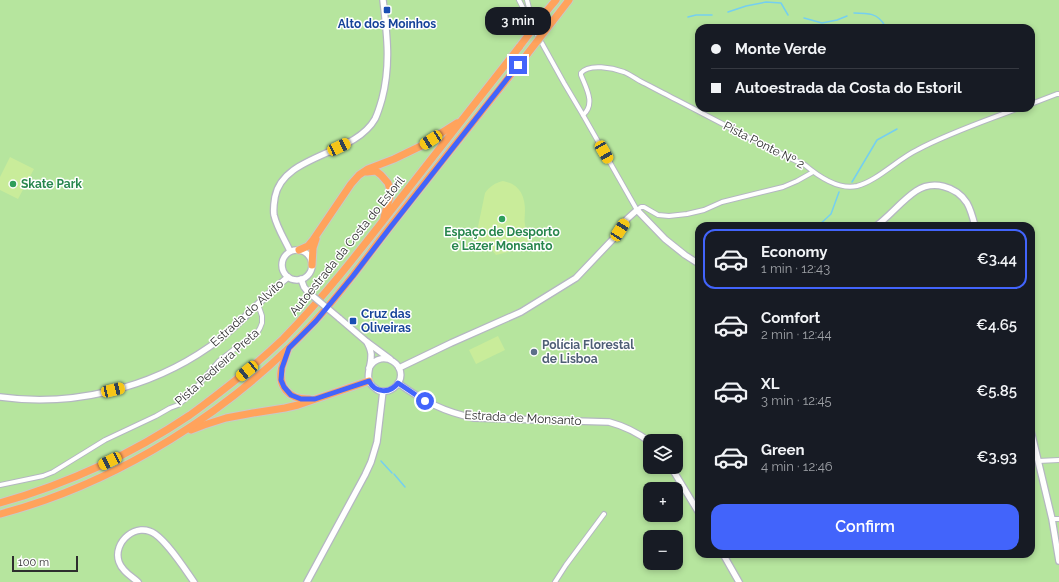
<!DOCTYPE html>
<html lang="en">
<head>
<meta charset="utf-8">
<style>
  body { margin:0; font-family:Raleway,sans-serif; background:#20242c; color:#f1f3f6; height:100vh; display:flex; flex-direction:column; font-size:15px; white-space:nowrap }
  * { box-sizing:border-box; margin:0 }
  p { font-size:13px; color:#9ea1a6 }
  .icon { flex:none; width:22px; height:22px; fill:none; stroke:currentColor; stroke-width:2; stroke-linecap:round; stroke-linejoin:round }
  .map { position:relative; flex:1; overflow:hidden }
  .side { position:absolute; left:695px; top:222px; width:340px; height:336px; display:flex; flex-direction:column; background:#171b24; border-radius:12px; box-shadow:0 2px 6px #0003 }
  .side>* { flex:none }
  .guide { position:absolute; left:695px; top:24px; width:340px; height:88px; border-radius:12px; box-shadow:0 2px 6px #0003; display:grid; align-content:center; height:88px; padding:0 16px; background:#171b24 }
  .tools { position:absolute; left:643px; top:434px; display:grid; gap:8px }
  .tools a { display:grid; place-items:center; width:40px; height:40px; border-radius:8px; background:#171b24; box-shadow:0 2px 6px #0003; font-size:20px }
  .scale { position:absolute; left:12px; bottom:10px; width:66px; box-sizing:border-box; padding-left:4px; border:2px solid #2e2e2e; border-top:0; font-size:11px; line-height:14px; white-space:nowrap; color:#2e2e2e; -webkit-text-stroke:3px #fff; paint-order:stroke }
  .end { position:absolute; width:18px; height:18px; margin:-9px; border:5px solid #4264fb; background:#fff; box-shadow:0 0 0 2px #fff }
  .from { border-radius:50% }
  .bubble { position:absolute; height:28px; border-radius:12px; background:#171b24; box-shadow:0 2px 6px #0003; font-size:13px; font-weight:600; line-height:28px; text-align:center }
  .car { position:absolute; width:12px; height:24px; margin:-12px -6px; border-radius:5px; box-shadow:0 0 3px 1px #0007; background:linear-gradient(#f5c518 24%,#345 0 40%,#f5c518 0 76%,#345 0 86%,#f5c518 0) }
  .guide b { display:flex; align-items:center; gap:14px; height:38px; font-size:15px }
  .guide b+b { border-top:1px solid #363941 }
  .guide i { width:10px; height:10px; background:#f1f3f6 }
  ul { padding:7px 0 0; list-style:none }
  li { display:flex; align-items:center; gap:12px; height:60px; margin:0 8px 6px; padding:0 8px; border:2px solid transparent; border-radius:12px }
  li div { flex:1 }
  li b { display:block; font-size:15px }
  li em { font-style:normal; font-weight:600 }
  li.current { border-color:#4264fb }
  li>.icon { width:36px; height:36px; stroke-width:1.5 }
  .primary-button { display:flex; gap:8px; margin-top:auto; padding:8px 16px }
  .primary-button a { flex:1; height:46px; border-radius:12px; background:#4264fb; color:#fff; font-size:16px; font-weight:600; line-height:46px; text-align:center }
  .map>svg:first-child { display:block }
  .green { fill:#b6e59e; fill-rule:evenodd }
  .pitch { fill:#c9ec9a }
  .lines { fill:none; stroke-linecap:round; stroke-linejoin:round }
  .stream { stroke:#75cff0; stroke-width:1.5 }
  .street-casing { stroke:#b4b7c1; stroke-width:6 }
  .secondary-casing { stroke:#b4b7c1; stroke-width:8 }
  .highway-casing { stroke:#c9c9c9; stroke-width:9 }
  .street { stroke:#fff; stroke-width:4 }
  .secondary { stroke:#fff; stroke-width:5.5 }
  .highway { stroke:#ffa35c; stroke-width:7 }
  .secondary-bridge-casing { stroke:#b4b7c1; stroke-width:8; stroke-linecap:butt }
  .highway-bridge-casing { stroke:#c9c9c9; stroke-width:9; stroke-linecap:butt }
  .secondary-bridge { stroke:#fff; stroke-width:5.5 }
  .highway-bridge { stroke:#ffa35c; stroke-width:7 }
  .route { stroke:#4264fb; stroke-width:5 }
  .transit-dot { fill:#1a4fb4; stroke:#fff; stroke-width:1.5 }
  .leisure-dot { fill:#2e9e5b; stroke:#fff; stroke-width:1.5 }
  .service-dot { fill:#5c6f8a; stroke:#fff; stroke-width:1.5 }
  .labels { text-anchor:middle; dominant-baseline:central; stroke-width:3; stroke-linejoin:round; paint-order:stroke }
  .transit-label { font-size:12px; font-weight:bold; fill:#164399; stroke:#fff }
  .street-label { font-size:12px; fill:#2e2e2e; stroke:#fff }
  .leisure-label { font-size:12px; font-weight:bold; fill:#27864d; stroke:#fff; text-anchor:start }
  .service-label { font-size:12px; font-weight:bold; fill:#4e5e75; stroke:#fff; text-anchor:start }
</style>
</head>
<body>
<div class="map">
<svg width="1059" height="582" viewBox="0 0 1059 582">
  <rect width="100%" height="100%" fill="#efe9e1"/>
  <!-- green -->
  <path class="green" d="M0 0H1059V582H0ZM699 28H1031V108H699ZM699 226H1031V554H699ZM650 441H676V467H650ZM650 489H676V515H650ZM650 537H676V563H650Z"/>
  <!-- pitch -->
  <g class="pitch">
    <path d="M10 157 34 169 18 199 0 190V177Z"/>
    <path d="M503 181C519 184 525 195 525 211 525 215 524 220 525 224 525 230 528 236 530 242L512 251 496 255 491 249 490 246 487 244 475 241 485 193C490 186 495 183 503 181Z"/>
    <path d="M498 336 505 350 476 364 469 350Z"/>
  </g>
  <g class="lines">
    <!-- stream -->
    <g class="stream">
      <path d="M728 12 746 6 766 2 781 3 788 15"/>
      <path d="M854 13C868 13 878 13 885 26"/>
      <path d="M688 17 696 15H712"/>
      <path d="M804 18 822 23 837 20 847 16"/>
      <path d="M852 182 877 140 897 129"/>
      <path d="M818 226 831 214 839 192"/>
      <path d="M381 461 392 473"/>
      <path d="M394 474 405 487"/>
    </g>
    <defs>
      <g id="street">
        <path d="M519 0 529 20 564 83 583 115 637 210 641 207H644L658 215 669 216 687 214 704 210 722 202 783 187 797 181 813 172"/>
        <path d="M526 14 529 8 527 0"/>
        <path d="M1031 104 1057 94H1059"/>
        <path d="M583 115C596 104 586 88 581 75V73C589 63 613 68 624 72 629 74 635 78 640 81 650 86 659 91 669 96 714 119 759 144 805 165 818 176 839 190 857 186 877 181 898 159 917 150 949 133 985 121 1019 108"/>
        <path d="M1038 461 1059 460"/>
        <path d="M0 485 43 476 53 472 105 440 156 416 170 408 178 405 188 397 219 361 233 350 244 343 257 333 260 328 262 323V316L258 304"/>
        <path d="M1052 519H1059"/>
        <path d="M555 582 566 565 604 514"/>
      </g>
      <g id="secondary">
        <path d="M876 226C890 216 901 201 916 191 933 180 956 186 967 203 971 210 973 218 975 226"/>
        <circle cx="297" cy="265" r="15"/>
        <path d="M290 251C285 240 277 228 274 215 273 209 274 203 275 197 283 154 354 156 375 119 378 113 380 106 382 99 391 65 387 34 383 0"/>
        <path d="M301 279 304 287 308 292"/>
        <path d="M339 318 367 342 390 359"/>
        <path d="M367 342C369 346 372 352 371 357 371 368 363 380 375 388 378 391 382 392 386 391 390 391 394 388 397 385 411 367 382 346 369 368"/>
        <path d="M399 368 451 343 521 312 576 278 615 237 627 219 637 210 665 239 685 255 699 264"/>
        <path d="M398 383C423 401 444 412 474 418L609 422C624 426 638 433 650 442"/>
        <path d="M0 397C71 407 149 389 209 347 227 335 243 319 259 303 268 294 278 285 288 277"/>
        <path d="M1031 431 1052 519 1059 561"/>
        <path d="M671 467 699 513"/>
        <path d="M723 554 739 582"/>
        <path d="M138 582C131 576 122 571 119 562 112 542 137 521 155 534 169 544 184 568 194 582"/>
        <path d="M307 582 365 475 371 462 377 442 383 391"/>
      </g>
      <g id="highway">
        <path d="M545 13 556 0"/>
        <path d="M552 22 569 0"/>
        <path d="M367 172 376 171 381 175 388 183 391 193 384 217"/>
        <path d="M299 250 308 246 313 240 351 184 359 175 368 169 394 159 421 146 457 123"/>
        <path d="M312 265 313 248 316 239"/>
        <path d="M288 349C286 355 284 361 282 367 277 386 289 400 309 399"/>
        <path d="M191 430 204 425 226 418 253 413 285 408 298 405 369 381"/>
        <path d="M0 503C67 484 132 454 190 415 204 405 218 394 232 383 250 369 267 354 283 339 323 298 358 253 393 208 435 154 478 100 520 46"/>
        <path d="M0 514C118 483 233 410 315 321 342 292 365 259 389 228 435 169 482 111 528 53"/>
      </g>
    </defs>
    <!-- street casing -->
    <use href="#street" class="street-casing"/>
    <!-- secondary casing -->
    <use href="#secondary" class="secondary-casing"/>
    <!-- highway casing -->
    <use href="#highway" class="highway-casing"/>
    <!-- street -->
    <use href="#street" class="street"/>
    <!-- secondary -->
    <use href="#secondary" class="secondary"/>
    <!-- highway -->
    <use href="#highway" class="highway"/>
    <defs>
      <path id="secondary-bridge" d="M308 292 339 318"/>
      <g id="highway-bridge">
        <path d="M520 46 545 13"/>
        <path d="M528 53 552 22"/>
      </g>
    </defs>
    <!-- secondary-bridge casing -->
    <use href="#secondary-bridge" class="secondary-bridge-casing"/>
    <!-- highway-bridge casing -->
    <use href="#highway-bridge" class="highway-bridge-casing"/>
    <!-- secondary-bridge -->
    <use href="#secondary-bridge" class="secondary-bridge"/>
    <!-- highway-bridge -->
    <use href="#highway-bridge" class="highway-bridge"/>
  </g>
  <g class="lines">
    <!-- route -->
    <path class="route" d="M425 401 398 383C390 394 375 393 369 381L315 399H301L291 395 284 387 281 380 282 368 289 348 316 321 353 276 389 229 518 65"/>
  </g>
  <!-- markers -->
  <g class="transit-dot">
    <rect x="383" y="6" width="8" height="8" rx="2"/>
    <rect x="349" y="317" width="8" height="8" rx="2"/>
  </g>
  <g class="leisure-dot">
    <circle cx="13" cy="184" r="4"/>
    <circle cx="502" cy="219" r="4"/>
  </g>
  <circle class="service-dot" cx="534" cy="352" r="4"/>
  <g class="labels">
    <!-- transit labels -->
    <g class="transit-label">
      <text x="387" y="24">Alto dos Moinhos</text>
      <text x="361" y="314" text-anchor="start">Cruz das<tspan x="361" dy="14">Oliveiras</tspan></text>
    </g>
    <!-- street labels -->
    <g class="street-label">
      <text transform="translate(764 145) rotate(27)">Pista Ponte Nº 2</text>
      <text transform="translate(347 246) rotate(-51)">Autoestrada da Costa do Estoril</text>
      <text transform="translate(247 313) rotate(-42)">Estrada do Alvito</text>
      <text transform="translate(217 367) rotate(-42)">Pista Pedreira Preta</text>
      <text transform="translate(523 418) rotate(3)">Estrada de Monsanto</text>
    </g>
    <!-- leisure labels -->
    <g class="leisure-label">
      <text x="21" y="184">Skate Park</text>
      <text x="502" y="232" text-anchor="middle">Espaço de Desporto<tspan x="502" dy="14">e Lazer Monsanto</tspan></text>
    </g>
    <!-- service labels -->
    <g class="service-label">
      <text x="542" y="345">Polícia Florestal<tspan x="542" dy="14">de Lisboa</tspan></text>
    </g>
  </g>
</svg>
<div class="tools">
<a><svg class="icon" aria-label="layers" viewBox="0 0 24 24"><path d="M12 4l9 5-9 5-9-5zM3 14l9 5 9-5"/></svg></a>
<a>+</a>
<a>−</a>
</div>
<div class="scale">100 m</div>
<i class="end from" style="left:425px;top:401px"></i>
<i class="end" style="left:518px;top:65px"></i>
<div class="bubble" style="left:485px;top:7px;width:66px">3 min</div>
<i class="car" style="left:431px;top:140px;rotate:237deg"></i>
<i class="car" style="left:339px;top:147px;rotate:65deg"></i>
<i class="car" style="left:604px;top:152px;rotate:150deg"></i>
<i class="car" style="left:620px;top:230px;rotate:33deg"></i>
<i class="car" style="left:247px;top:371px;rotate:231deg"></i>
<i class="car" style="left:113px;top:390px;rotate:77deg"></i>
<i class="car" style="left:110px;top:461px;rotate:244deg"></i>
<div class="guide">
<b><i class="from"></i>Monte Verde</b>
<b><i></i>Autoestrada da Costa do Estoril</b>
</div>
<section class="side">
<ul>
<li class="current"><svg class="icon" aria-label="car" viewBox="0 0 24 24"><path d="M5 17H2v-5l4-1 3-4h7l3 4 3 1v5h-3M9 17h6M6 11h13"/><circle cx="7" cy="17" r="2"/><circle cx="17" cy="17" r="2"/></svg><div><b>Economy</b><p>1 min · 12:43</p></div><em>€3.44</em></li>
<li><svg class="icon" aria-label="car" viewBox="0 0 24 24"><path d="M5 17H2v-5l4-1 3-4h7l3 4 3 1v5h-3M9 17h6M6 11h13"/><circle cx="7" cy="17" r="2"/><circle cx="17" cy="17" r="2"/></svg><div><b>Comfort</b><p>2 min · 12:44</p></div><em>€4.65</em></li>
<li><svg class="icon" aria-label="car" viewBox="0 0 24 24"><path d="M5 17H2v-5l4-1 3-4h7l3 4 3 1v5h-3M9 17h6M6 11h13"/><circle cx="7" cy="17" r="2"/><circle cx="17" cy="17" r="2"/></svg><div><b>XL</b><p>3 min · 12:45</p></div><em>€5.85</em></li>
<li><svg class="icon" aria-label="car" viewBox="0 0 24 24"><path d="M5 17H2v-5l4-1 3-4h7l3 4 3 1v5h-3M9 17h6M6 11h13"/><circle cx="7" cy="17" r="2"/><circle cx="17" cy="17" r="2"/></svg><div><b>Green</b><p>4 min · 12:46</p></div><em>€3.93</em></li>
</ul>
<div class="primary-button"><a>Confirm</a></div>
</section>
</div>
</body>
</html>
